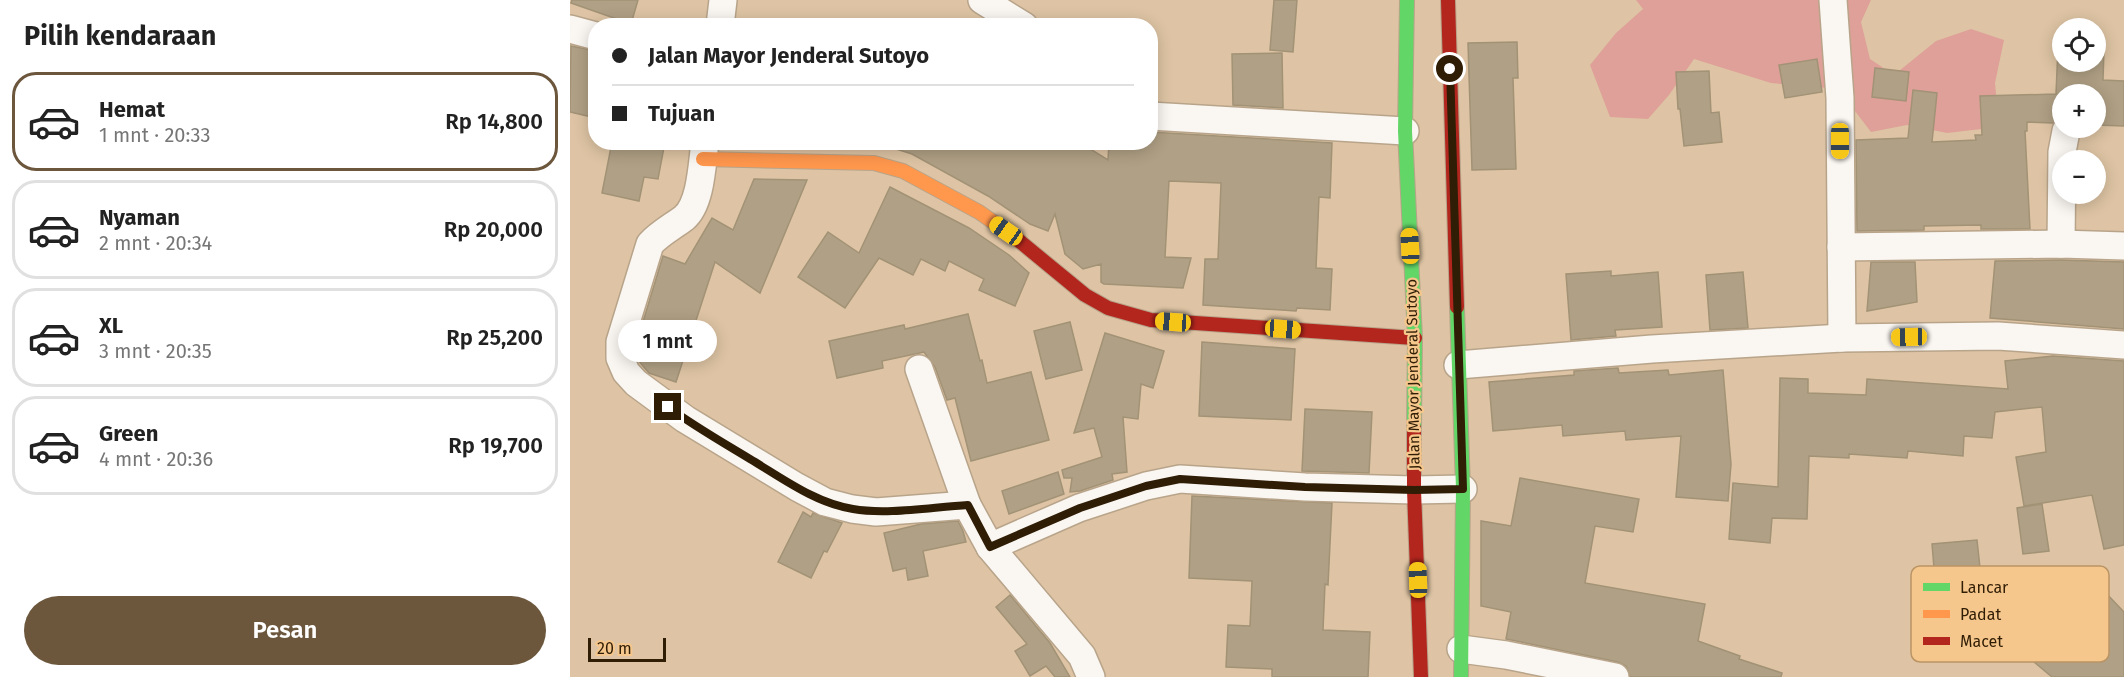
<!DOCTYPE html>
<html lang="id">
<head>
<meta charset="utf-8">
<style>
  body { margin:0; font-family:"Fira Sans",sans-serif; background:#f2f2f2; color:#222; height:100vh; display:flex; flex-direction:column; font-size:22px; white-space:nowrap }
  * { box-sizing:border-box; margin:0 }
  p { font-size:20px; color:#767676 }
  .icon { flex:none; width:33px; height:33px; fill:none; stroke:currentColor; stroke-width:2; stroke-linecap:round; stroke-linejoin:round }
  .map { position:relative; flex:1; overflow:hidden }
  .sheet { display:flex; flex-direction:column; background:#fff; width:570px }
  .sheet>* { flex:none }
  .guide { position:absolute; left:18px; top:18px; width:570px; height:132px; border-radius:24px; box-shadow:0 3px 15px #0003; display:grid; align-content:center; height:132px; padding:0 24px; background:#fff }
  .controls { position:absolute; left:1482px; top:18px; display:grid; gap:12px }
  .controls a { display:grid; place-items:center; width:54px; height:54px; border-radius:50%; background:#fff; box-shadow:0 3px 15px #0003; font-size:30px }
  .scale { position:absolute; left:18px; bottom:15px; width:78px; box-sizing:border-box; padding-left:6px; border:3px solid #2f1d05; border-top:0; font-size:16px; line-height:21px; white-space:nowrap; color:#2f1d05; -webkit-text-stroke:4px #f6c78c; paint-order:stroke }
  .end { position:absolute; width:27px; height:27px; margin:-14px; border:8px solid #2f1d05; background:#fff; box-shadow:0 0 0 3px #fff }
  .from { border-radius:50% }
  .bubble { position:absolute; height:42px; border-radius:21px; background:#fff; box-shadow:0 3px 15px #0003; font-size:20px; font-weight:600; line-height:42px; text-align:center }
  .car { position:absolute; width:18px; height:36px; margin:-18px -9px; border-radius:8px; box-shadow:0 0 4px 2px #0007; background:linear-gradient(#f5c518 24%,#345 0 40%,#f5c518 0 76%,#345 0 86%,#f5c518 0) }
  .guide b { display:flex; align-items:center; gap:21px; height:57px; font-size:22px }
  .guide b+b { border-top:2px solid #e0e0e0 }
  .guide i { width:15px; height:15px; background:#222 }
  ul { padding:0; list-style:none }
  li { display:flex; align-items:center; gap:18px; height:99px; margin:0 12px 9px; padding:0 12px; border:3px solid #e0e0e0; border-radius:24px }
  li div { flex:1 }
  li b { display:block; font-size:22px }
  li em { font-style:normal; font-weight:600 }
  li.selected { border-color:#6c573d }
  li>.icon { width:54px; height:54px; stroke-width:1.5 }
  h2 { padding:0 24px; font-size:27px; line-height:72px }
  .action { display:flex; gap:12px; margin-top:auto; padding:12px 24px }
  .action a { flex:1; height:69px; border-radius:36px; background:#6c573d; color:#fff; font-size:24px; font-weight:600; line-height:69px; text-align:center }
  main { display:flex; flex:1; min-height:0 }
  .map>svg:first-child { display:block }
  .green { fill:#dea098 }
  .building { fill:#b0a085; stroke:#a29276; stroke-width:1.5 }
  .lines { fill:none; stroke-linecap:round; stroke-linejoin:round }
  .street-casing { stroke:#b8a48a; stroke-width:30 }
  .fast-casing { stroke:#b8a48a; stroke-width:16 }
  .slow-casing { stroke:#b8a48a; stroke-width:16 }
  .jam-casing { stroke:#b8a48a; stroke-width:16 }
  .street { stroke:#faf6f1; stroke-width:27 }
  .fast { stroke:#63d668; stroke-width:14 }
  .slow { stroke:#ff974d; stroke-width:14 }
  .jam { stroke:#b3261e; stroke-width:14 }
  .route { stroke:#2f1d05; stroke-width:8 }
  .labels { text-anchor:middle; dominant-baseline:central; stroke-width:4.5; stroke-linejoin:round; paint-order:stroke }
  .street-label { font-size:15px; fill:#2f1d05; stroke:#f6c78c }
  .key { fill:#f6c78c; stroke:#ba9464; stroke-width:1.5 }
  .key-label { font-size:16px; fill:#2f1d05 }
</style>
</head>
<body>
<main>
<section class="sheet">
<h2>Pilih kendaraan</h2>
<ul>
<li class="selected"><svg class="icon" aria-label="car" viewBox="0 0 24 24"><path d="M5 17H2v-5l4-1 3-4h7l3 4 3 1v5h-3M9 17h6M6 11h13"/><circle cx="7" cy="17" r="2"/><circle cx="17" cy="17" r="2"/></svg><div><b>Hemat</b><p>1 mnt · 20:33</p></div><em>Rp 14,800</em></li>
<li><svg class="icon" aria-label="car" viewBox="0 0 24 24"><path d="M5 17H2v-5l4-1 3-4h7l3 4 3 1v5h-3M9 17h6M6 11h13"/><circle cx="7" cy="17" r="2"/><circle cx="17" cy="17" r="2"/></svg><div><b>Nyaman</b><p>2 mnt · 20:34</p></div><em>Rp 20,000</em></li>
<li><svg class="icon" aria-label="car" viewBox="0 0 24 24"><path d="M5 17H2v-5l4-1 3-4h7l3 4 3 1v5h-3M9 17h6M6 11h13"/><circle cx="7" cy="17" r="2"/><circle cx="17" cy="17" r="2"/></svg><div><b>XL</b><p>3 mnt · 20:35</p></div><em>Rp 25,200</em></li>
<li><svg class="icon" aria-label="car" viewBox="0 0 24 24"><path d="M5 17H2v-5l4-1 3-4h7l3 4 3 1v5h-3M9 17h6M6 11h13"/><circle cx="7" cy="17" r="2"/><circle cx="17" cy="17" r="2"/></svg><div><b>Green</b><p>4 mnt · 20:36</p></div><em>Rp 19,700</em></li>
</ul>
<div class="action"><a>Pesan</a></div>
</section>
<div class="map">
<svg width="1554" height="677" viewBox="0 0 1554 677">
  <rect width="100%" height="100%" fill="#dec4a4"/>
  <!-- green -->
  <path class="green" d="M1066 0H1301L1291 22 1300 59 1324 75 1366 41 1401 29 1434 40 1425 83 1429 127 1377 133 1337 125 1301 132 1275 98 1257 88 1201 83 1124 59 1099 95 1078 119 1040 117 1020 65 1046 33 1073 9Z"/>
  <!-- building -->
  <g class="building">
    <path d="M2 0H68L61 24 1 3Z"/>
    <path d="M704 0H727L723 52 700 50Z"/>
    <path d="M947 42 948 78H943L946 169 902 170 898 43Z"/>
    <path d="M1 46 26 51V118L0 112Z"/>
    <path d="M1488 47 1492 48V62H1526V49H1534L1533 80 1554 81V126L1526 125V94H1492V116L1483 123 1457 122V131H1455L1460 229H1411V225L1354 226V230L1287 231 1286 140 1338 138 1343 90 1367 93 1362 142 1406 140 1405 135H1412L1410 96 1486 94Z"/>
    <path d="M712 53 713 108 663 105 662 54Z"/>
    <path d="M1247 59 1252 92 1215 98 1209 65Z"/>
    <path d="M1305 68 1339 72 1336 101 1302 97Z"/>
    <path d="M1139 71 1141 113 1149 112 1152 142 1114 146 1110 109H1108L1106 72Z"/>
    <path d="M580 132 762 143 760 198 749 197 746 268 762 269 760 310 727 308 726 311 633 305 635 259H648L651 183 599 181 595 257 621 258 613 288 534 284 531 282V264L513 269 495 254 485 214 478 231 460 224 418 196 342 154 304 142H509L538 160 539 142H580Z"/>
    <path d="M42 142H95L88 179 74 177 69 201 32 193Z"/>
    <path d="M184 179 237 180 190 293 145 262 106 382 79 373 68 360 76 337 69 335 93 256 115 264 142 218 163 230Z"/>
    <path d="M320 187 399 228 439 255 459 273 445 306 409 290 414 279 379 261 375 271 351 259 343 275 309 258 275 308 228 277 258 232 289 253Z"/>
    <path d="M1491 260 1554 262V329L1420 318 1425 261Z"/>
    <path d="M1301 262H1345L1347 302 1297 311Z"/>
    <path d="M1041 271V276L1088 272 1092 327 1045 330 1046 336 1001 340 996 274Z"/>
    <path d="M1173 272 1178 328 1140 330 1136 275Z"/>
    <path d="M398 314 410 361 412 360 417 383 461 372 479 440 401 461 385 398 377 400 365 367 354 352 312 361 313 368 267 378 259 341 334 325 335 329Z"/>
    <path d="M500 322 512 370 476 379 464 331Z"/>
    <path d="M535 333 594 351 583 388 571 384 568 419 553 417 557 472 542 474 543 480 510 491 500 492 502 478H494L492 470 532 457 524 428 504 433Z"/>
    <path d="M632 342 725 349 721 420 629 416Z"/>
    <path d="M1483 356 1554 361V545L1534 549 1522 495 1454 506 1446 457 1476 452 1472 407 1425 412 1422 438 1394 436 1393 456 1338 451 1337 458 1279 454V458L1239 456 1237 519 1202 518 1200 543 1159 539 1163 483 1208 487 1210 378 1238 379V393L1296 395 1297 379 1438 389 1435 361Z"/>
    <path d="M1048 368 1049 373 1098 370 1099 375 1153 370 1161 464 1158 501 1106 497 1111 436 1056 440 1055 431 993 436 992 425 923 431 919 382 1004 375V371Z"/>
    <path d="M735 409 802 412 799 473 732 471Z"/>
    <path d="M488 472 494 494 439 514 432 491Z"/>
    <path d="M950 478 1069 499 1063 532 1025 526 1015 583 1135 604 1128 641 1170 656 1169 659 1212 673 1211 677H1060L1056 666 1048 662 936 639 941 612 911 606V521L941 526Z"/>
    <path d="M622 496 762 503 758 585 755 584 753 630 800 632 798 677H702V669L656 667 658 625 680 626 682 581 619 578Z"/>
    <path d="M1472 504 1479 551 1453 554 1447 508Z"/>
    <path d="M233 512 241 517 243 513 272 523 257 552 254 551 241 578 208 562Z"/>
    <path d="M388 521 393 531 396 542 353 551 358 576 338 580 336 568 323 571 314 533 351 524Z"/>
    <path d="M1407 540 1411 577 1446 574 1449 623 1420 624V623L1369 628 1362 544Z"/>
    <path d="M1535 592 1554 612V677H1482L1445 646 1469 616 1491 635Z"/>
    <path d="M440 595 480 643 500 677H485L476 666 460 676 445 651 457 644 426 607Z"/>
  </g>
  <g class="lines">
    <defs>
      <g id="street">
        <path d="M412 0 454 26"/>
        <path d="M1263 0 1270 98 1272 338"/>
        <path d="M150 26 153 0"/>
        <path d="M0 29 26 36"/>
        <path d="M580 116 835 131"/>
        <path d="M135 142C132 164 131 204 114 218 102 227 90 233 80 244L50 342V358L56 372 66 383 115 419 227 487 255 502 282 509 306 512 397 505"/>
        <path d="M1491 244 1492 152 1496 131"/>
        <path d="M1271 247 1491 244 1554 246"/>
        <path d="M888 365 1082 349 1272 338 1428 336 1554 345"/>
        <path d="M349 369 397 505 420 547 512 656 521 677"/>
        <path d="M420 547 509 508 576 486 610 479 735 487 844 490 893 489"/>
        <path d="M891 649 936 655 1045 677"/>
      </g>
      <g id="fast">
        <path d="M837 0 835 131 845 338 844 428"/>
        <path d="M887 307 893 489 891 677"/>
      </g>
      <path id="slow" d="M133 159 304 163 333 171 409 212 442 235"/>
      <g id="jam">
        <path d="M878 0 887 307"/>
        <path d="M442 235 515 295 538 308 581 320 845 338"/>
        <path d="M844 428V490L851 677"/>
      </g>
    </defs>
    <!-- street casing -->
    <use href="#street" class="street-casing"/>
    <!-- fast casing -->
    <use href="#fast" class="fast-casing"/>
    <!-- slow casing -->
    <use href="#slow" class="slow-casing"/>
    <!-- jam casing -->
    <use href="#jam" class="jam-casing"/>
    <!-- street -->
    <use href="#street" class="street"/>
    <!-- fast -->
    <use href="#fast" class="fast"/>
    <!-- slow -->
    <use href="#slow" class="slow"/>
    <!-- jam -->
    <use href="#jam" class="jam"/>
  </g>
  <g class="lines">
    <!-- route -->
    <path class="route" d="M98 407C124 426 152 442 180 459 212 478 245 503 283 509 317 515 362 507 398 505L420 547 510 508 576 486 610 479 735 487 844 490 893 489 880 69"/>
  </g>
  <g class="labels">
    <!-- street labels -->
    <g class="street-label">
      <text transform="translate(843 374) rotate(-91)">Jalan Mayor Jenderal Sutoyo</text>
    </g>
  </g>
  <!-- legend -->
  <rect x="1341" y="566" width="198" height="96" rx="9" class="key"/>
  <rect x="1353" y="583" width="27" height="8" fill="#63d668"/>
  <rect x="1353" y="610" width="27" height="8" fill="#ff974d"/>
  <rect x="1353" y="637" width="27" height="8" fill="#b3261e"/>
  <g class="key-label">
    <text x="1390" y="593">Lancar</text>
    <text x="1390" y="620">Padat</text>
    <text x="1390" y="647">Macet</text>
  </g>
</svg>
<div class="controls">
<a><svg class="icon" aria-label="locate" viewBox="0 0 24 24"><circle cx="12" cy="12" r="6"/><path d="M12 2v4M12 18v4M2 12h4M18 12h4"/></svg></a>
<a>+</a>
<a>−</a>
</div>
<div class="scale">20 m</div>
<i class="end from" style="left:880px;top:69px"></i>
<i class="end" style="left:98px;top:407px"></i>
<div class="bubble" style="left:48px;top:320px;width:99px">1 mnt</div>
<i class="car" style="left:1270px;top:141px;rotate:180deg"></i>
<i class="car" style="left:436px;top:231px;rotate:305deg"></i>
<i class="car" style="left:840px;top:246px;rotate:357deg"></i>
<i class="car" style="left:603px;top:322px;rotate:274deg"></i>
<i class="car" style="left:713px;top:329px;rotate:94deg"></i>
<i class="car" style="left:1339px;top:337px;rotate:269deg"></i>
<i class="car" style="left:848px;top:580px;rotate:358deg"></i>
<div class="guide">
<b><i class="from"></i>Jalan Mayor Jenderal Sutoyo</b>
<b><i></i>Tujuan</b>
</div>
</div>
</main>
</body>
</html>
